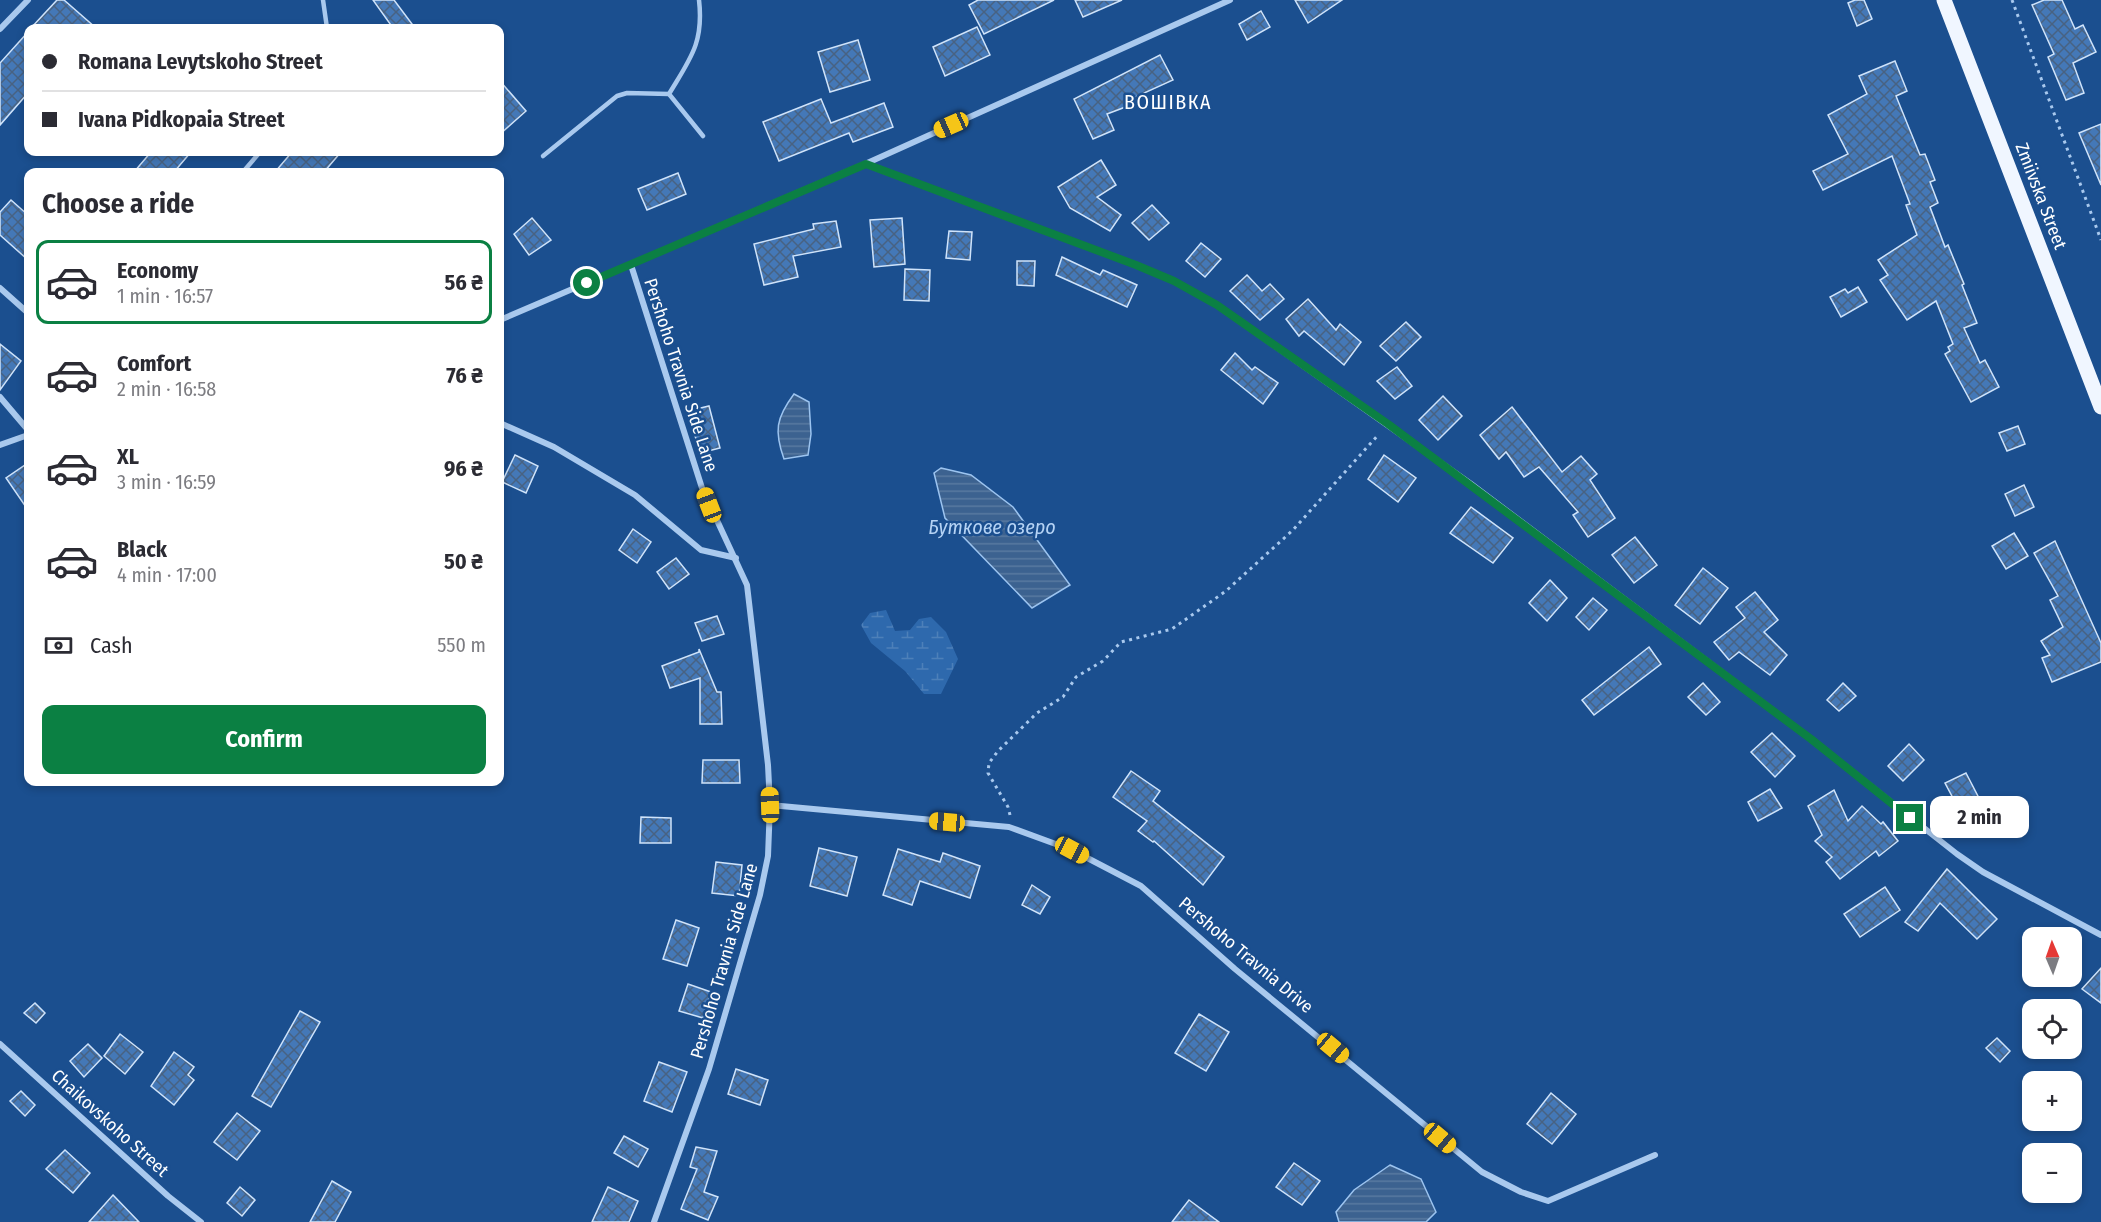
<!DOCTYPE html>
<html lang="en">
<head>
<meta charset="utf-8">
<style>
  body { margin:0; font-family:"Fira Sans Condensed",sans-serif; background:#f7f7f7; color:#2b2b33; height:100vh; display:flex; flex-direction:column; font-size:22px; white-space:nowrap }
  * { box-sizing:border-box; margin:0 }
  p { font-size:20px; color:#7c7c81 }
  .icon { flex:none; width:33px; height:33px; fill:none; stroke:currentColor; stroke-width:2; stroke-linecap:round; stroke-linejoin:round }
  .map { position:relative; flex:1; overflow:hidden }
  .details { position:absolute; left:24px; top:168px; width:480px; height:618px; display:flex; flex-direction:column; background:#fff; border-radius:12px; box-shadow:0 3px 9px #0003 }
  .details>* { flex:none }
  .hud { position:absolute; left:24px; top:24px; width:480px; height:132px; border-radius:12px; box-shadow:0 3px 9px #0003; display:grid; align-content:center; height:132px; padding:0 18px; background:#fff }
  .needle { width:39px; rotate:358deg }
  .tools { position:absolute; left:2022px; top:927px; display:grid; gap:12px }
  .tools a { display:grid; place-items:center; width:60px; height:60px; border-radius:12px; background:#fff; box-shadow:0 3px 9px #0003; font-size:30px }
  .end { position:absolute; width:27px; height:27px; margin:-14px; border:8px solid #0b8043; background:#fff; box-shadow:0 0 0 3px #fff }
  .from { border-radius:50% }
  .bubble { position:absolute; height:42px; border-radius:12px; background:#fff; box-shadow:0 3px 9px #0003; font-size:20px; font-weight:700; line-height:42px; text-align:center }
  .car { position:absolute; width:18px; height:36px; margin:-18px -9px; border-radius:8px; box-shadow:0 0 4px 2px #0007; background:linear-gradient(#f5c518 24%,#345 0 40%,#f5c518 0 76%,#345 0 86%,#f5c518 0) }
  .hud b { display:flex; align-items:center; gap:21px; height:57px; font-size:22px }
  .hud b+b { border-top:2px solid #e1e1e2 }
  .hud i { width:15px; height:15px; background:#2b2b33 }
  ul { padding:0; list-style:none }
  li { display:flex; align-items:center; gap:18px; height:84px; margin:0 12px 9px; padding:0 6px; border:3px solid transparent; border-radius:12px }
  li div { flex:1 }
  li b { display:block; font-size:22px }
  li em { font-style:normal; font-weight:700 }
  li.active { border-color:#0b8043 }
  li>.icon { width:54px; height:54px; stroke-width:1.5 }
  h2 { padding:0 18px; font-size:27px; line-height:72px }
  .pay { display:flex; align-items:center; gap:15px; height:66px; padding:0 18px; font-size:22px }
  .pay p { margin-inline-start:auto }
  .button { display:flex; gap:12px; margin-top:auto; padding:12px 18px }
  .button a { flex:1; height:69px; border-radius:12px; background:#0b8043; color:#fff; font-size:24px; font-weight:700; line-height:69px; text-align:center }
  .map>svg:first-child { display:block }
  .wetland { fill:url(#wetland-marsh) }
  .water { fill:url(#water-rules); stroke:#9cc4f0; stroke-width:1.5 }
  .building { fill:url(#building-cross-hatch); stroke:#cfe3fa; stroke-width:1.5 }
  .lines { fill:none; stroke-linecap:round; stroke-linejoin:round }
  .path { stroke:#a9c9ee; stroke-width:3; stroke-dasharray:3 4.5; stroke-linecap:butt }
  .lane { stroke:#a9c9ee; stroke-width:4.5 }
  .street { stroke:#a9c9ee; stroke-width:6 }
  .primary { stroke:#f0f6ff; stroke-width:15 }
  .route { stroke:#0b8043; stroke-width:8 }
  .labels { text-anchor:middle; dominant-baseline:central; stroke-width:5; stroke-linejoin:round; paint-order:stroke }
  .street-label { font-size:18px; fill:#fff; stroke:#1b4f8f }
  .neighbourhood-label { font-size:20px; letter-spacing:1.5px; fill:#fff; stroke:#1b4f8f }
  .water-label { font-size:20px; font-style:italic; fill:#b5d3f5; stroke:#1b4f8f }
</style>
</head>
<body>
<div class="map">
<svg width="2101" height="1222" viewBox="0 0 2101 1222">
  <defs>
    <pattern id="wetland-marsh" width="20" height="14" patternUnits="userSpaceOnUse" patternTransform="scale(1.5)"><rect width="20" height="14" fill="#2e69ad"/><path d="M1 5h8M5 5V1M11 12h8M15 12V8" fill="none" stroke="#4d80b9"/></pattern>
    <pattern id="water-rules" width="6" height="5" patternUnits="userSpaceOnUse" patternTransform="scale(1.5)"><rect width="6" height="5" fill="#3c6290"/><path d="M0 2.5h6" fill="none" stroke="#597aa1"/></pattern>
    <pattern id="building-cross-hatch" width="8" height="8" patternUnits="userSpaceOnUse" patternTransform="scale(1.5)"><rect width="8" height="8" fill="#4478b7"/><path d="M0 0l8 8M0 8l8-8" fill="none" stroke="#486282"/></pattern>
  </defs>
  <rect width="100%" height="100%" fill="#1b4f8f"/>
  <!-- wetland -->
  <path class="wetland" d="M886 610 895 631 910 630 919 619 931 617 946 632 958 659 941 694H924L905 671 871 643 861 625 870 613Z"/>
  <!-- water -->
  <g class="water">
    <path d="M794 394 809 402 811 434 808 455 784 459C774 431 776 418 794 394Z"/>
    <path d="M941 468 971 475 1013 507 1070 585 1032 608 945 518 934 473Z"/>
    <path d="M1390 1165 1421 1179 1436 1212 1426 1222H1339L1336 1212 1354 1190Z"/>
  </g>
  <!-- building -->
  <g class="building">
    <path d="M57 0H64L96 28H31Z"/>
    <path d="M373 0H394L415 28H393Z"/>
    <path d="M978 0H1054L984 34 969 5Z"/>
    <path d="M1075 0H1122L1083 17Z"/>
    <path d="M1295 0H1342L1308 23Z"/>
    <path d="M1855 0H1864L1872 19 1857 26 1848 3Z"/>
    <path d="M2044 0H2062L2075 29 2083 25 2096 52 2073 63 2084 93 2066 100 2048 57 2054 54 2032 5Z"/>
    <path d="M1261 11 1270 27 1247 40 1239 24Z"/>
    <path d="M977 27 990 55 945 76 933 47Z"/>
    <path d="M28 32V93L0 125V63Z"/>
    <path d="M858 40 870 80 830 92 818 52Z"/>
    <path d="M1160 55 1173 80 1133 98 1136 103 1107 114 1114 130 1093 139 1074 99Z"/>
    <path d="M1895 61 1907 91 1896 96 1920 155 1925 154 1935 180 1930 182 1938 203 1930 207 1945 247 1948 245 1964 284 1962 285 1977 323 1964 328 1980 363 1985 360 1999 387 1971 402 1945 354 1950 351 1948 347 1953 344 1936 301 1907 320 1880 280 1888 275 1878 260 1917 235 1906 205 1910 204 1892 156 1823 190 1813 171 1848 154 1828 115 1867 94 1859 76Z"/>
    <path d="M500 81 526 111 500 134Z"/>
    <path d="M821 99 831 123 884 103 893 127 853 142 849 133 779 161 763 122Z"/>
    <path d="M2101 124V185L2079 133Z"/>
    <path d="M151 152H191L174 172H134Z"/>
    <path d="M292 152H341L324 172H275Z"/>
    <path d="M1101 160 1116 185 1097 197 1121 215 1110 231 1070 208 1058 187Z"/>
    <path d="M678 173 686 194 647 210 638 189Z"/>
    <path d="M11 200 28 215V260L0 235V212Z"/>
    <path d="M1152 205 1169 223 1149 240 1132 223Z"/>
    <path d="M532 218 551 240 529 255 514 234Z"/>
    <path d="M902 218 905 264 874 267 870 220Z"/>
    <path d="M836 221 841 247 793 256 798 277 764 285 754 244 814 229 813 224Z"/>
    <path d="M949 231 972 232 970 260 946 258Z"/>
    <path d="M1201 243 1221 259 1205 277 1186 261Z"/>
    <path d="M1062 257 1100 275 1103 270 1137 285 1127 307 1056 275Z"/>
    <path d="M1017 261H1035L1034 286 1017 285Z"/>
    <path d="M905 269 930 270 929 301 904 300Z"/>
    <path d="M1247 275 1262 291 1270 284 1284 299 1260 320 1230 291Z"/>
    <path d="M1858 287 1867 302 1841 317 1830 297 1845 289 1848 293Z"/>
    <path d="M1308 299 1336 330 1340 324 1361 342 1344 365 1304 331 1299 336 1286 319Z"/>
    <path d="M1406 322 1421 337 1396 361 1380 346Z"/>
    <path d="M0 344 21 361 0 390Z"/>
    <path d="M1235 353 1252 370 1255 367 1278 383 1263 404 1221 370Z"/>
    <path d="M1397 367 1412 386 1395 399 1377 381Z"/>
    <path d="M1443 396 1462 416 1438 440 1419 420Z"/>
    <path d="M709 406 720 448 700 453 688 411Z"/>
    <path d="M1512 407 1562 472 1581 456 1597 474 1590 480 1615 518 1588 537 1573 515 1578 512 1539 467 1524 477 1506 452 1499 459 1480 435Z"/>
    <path d="M2018 426 2025 444 2007 451 1999 433Z"/>
    <path d="M515 455 538 466 526 493 502 482Z"/>
    <path d="M1384 455 1416 478 1398 502 1368 479Z"/>
    <path d="M28 463V510L6 478Z"/>
    <path d="M2024 485 2034 507 2015 516 2005 494Z"/>
    <path d="M1471 507 1513 538 1493 563 1450 533Z"/>
    <path d="M633 529 651 542 637 563 619 550Z"/>
    <path d="M2014 533 2028 556 2006 569 1992 546Z"/>
    <path d="M1635 537 1657 565 1634 583 1612 555Z"/>
    <path d="M2055 541 2101 643V662L2052 682 2042 658 2050 655 2041 641 2063 627 2050 600 2058 596 2034 553Z"/>
    <path d="M676 558 689 574 669 589 657 572Z"/>
    <path d="M1703 568 1728 588 1700 624 1675 605Z"/>
    <path d="M1550 580 1567 598 1547 621 1529 603Z"/>
    <path d="M1755 592 1778 620 1764 632 1787 655 1770 675 1739 652 1729 660 1714 642 1745 618 1736 607Z"/>
    <path d="M1593 598 1607 610 1589 630 1576 617Z"/>
    <path d="M717 616 724 634 702 641 695 623Z"/>
    <path d="M1649 647 1661 664 1594 715 1582 700Z"/>
    <path d="M699 649 717 692H721L722 724H700V678L670 688 662 666 699 652Z"/>
    <path d="M1703 683 1720 702 1706 715 1688 697Z"/>
    <path d="M1843 683 1856 696 1839 711 1827 700Z"/>
    <path d="M1772 733 1795 756 1775 777 1751 752Z"/>
    <path d="M1909 744 1924 760 1903 781 1888 766Z"/>
    <path d="M703 760H739L740 783H702Z"/>
    <path d="M1131 771 1160 791 1153 801 1224 857 1203 885 1154 841 1153 842 1138 831 1147 821 1113 797Z"/>
    <path d="M1966 773 1982 804 1961 813 1945 783Z"/>
    <path d="M1770 789 1782 808 1758 821 1748 802Z"/>
    <path d="M1834 790 1848 821 1862 806 1881 824 1883 822 1898 841 1879 856 1876 851 1840 879 1826 862 1832 857 1815 841 1822 835 1808 806Z"/>
    <path d="M641 817 671 818V843H640Z"/>
    <path d="M819 848 857 857 847 896 810 886Z"/>
    <path d="M898 849 940 862 943 853 980 866 970 898 920 881 912 905 883 895Z"/>
    <path d="M716 862 742 865 739 896 712 893Z"/>
    <path d="M1947 869 1997 919 1977 939 1940 903 1918 931 1905 922Z"/>
    <path d="M1032 885 1050 897 1040 914 1022 905Z"/>
    <path d="M1885 887 1900 910 1860 937 1844 914Z"/>
    <path d="M676 920 699 928 687 966 663 959Z"/>
    <path d="M2101 968V1003L2082 989Z"/>
    <path d="M688 984 711 992 703 1018 679 1011Z"/>
    <path d="M35 1003 45 1013 36 1023 24 1013Z"/>
    <path d="M300 1011 320 1022 271 1107 252 1096Z"/>
    <path d="M1199 1014 1229 1032 1206 1071 1175 1053Z"/>
    <path d="M120 1034 143 1052 125 1074 104 1056Z"/>
    <path d="M1997 1038 2010 1051 2000 1062 1986 1048Z"/>
    <path d="M88 1044 102 1058 84 1077 70 1061Z"/>
    <path d="M174 1052 194 1067 188 1075 194 1080 174 1105 151 1086Z"/>
    <path d="M659 1062 687 1072 672 1112 644 1101Z"/>
    <path d="M736 1069 768 1080 760 1105 728 1094Z"/>
    <path d="M21 1091 35 1105 25 1116 10 1101Z"/>
    <path d="M1551 1093 1576 1114 1552 1144 1527 1124Z"/>
    <path d="M237 1113 260 1131 237 1160 214 1142Z"/>
    <path d="M624 1136 648 1149 638 1167 614 1153Z"/>
    <path d="M696 1147 717 1151 704 1192 718 1197 708 1220 681 1209 697 1169 690 1167Z"/>
    <path d="M65 1150 90 1173 73 1193 46 1169Z"/>
    <path d="M1294 1163 1320 1181 1302 1205 1276 1187Z"/>
    <path d="M332 1181 351 1192 335 1222H310Z"/>
    <path d="M240 1187 255 1200 242 1216 227 1203Z"/>
    <path d="M608 1187 638 1201 629 1222H592Z"/>
    <path d="M113 1195 139 1222H89Z"/>
    <path d="M1189 1200 1219 1222H1172Z"/>
  </g>
  <g class="lines">
    <!-- path -->
    <g class="path">
      <path d="M2012 0 2101 240"/>
      <path d="M1010 815 1008 807 988 773 989 763 998 751 1037 713 1063 697 1076 677 1103 661 1121 642 1172 629 1226 591 1293 530 1379 434"/>
    </g>
    <!-- lane -->
    <g class="lane">
      <path d="M323 0 327 28"/>
      <path d="M699 0C704 43 690 59 669 94L703 136"/>
      <path d="M543 156 617 96 627 93 669 94"/>
      <path d="M243 172 260 152"/>
    </g>
    <!-- street -->
    <g class="street">
      <path d="M0 29 28 0"/>
      <path d="M865 164 1136 265 1174 281 1217 305 1471 484 1811 739 1957 854 1983 872 2101 935"/>
      <path d="M631 265 702 488 747 585 768 765 770 805 768 856 760 895 709 1069 654 1222"/>
      <path d="M0 288 28 313"/>
      <path d="M500 320 865 164 1230 0"/>
      <path d="M0 397 28 430"/>
      <path d="M500 423 554 447 635 495 701 550 736 558"/>
      <path d="M0 445 28 435"/>
      <path d="M770 805 1009 827 1072 850 1141 886 1235 969 1482 1172 1521 1192 1548 1201 1655 1155"/>
      <path d="M0 1044 168 1196 201 1222"/>
    </g>
    <!-- primary -->
    <path class="primary" d="M1944 0 2101 407"/>
  </g>
  <g class="lines">
    <!-- route -->
    <path class="route" d="M587 283 866 164 1136 265 1174 281 1217 305 1388 424 1811 739 1910 818"/>
  </g>
  <g class="labels">
    <!-- street labels -->
    <g class="street-label">
      <text transform="translate(2041 196) rotate(69)">Zmiivska Street</text>
      <text transform="translate(681 375) rotate(72)">Pershoho Travnia Side Lane</text>
      <text transform="translate(1246 955) rotate(40)">Pershoho Travnia Drive</text>
      <text transform="translate(724 961) rotate(-74)">Pershoho Travnia Side Lane</text>
      <text transform="translate(110 1123) rotate(42)">Chaikovskoho Street</text>
    </g>
    <!-- neighbourhood labels -->
    <g class="neighbourhood-label">
      <text x="1168" y="102">ВОШІВКА</text>
    </g>
    <!-- water labels -->
    <g class="water-label">
      <text x="992" y="527">Буткове озеро</text>
    </g>
  </g>
</svg>
<div class="tools">
<a><svg class="needle" viewBox="-14 -14 28 28"><path d="M0-13l5 13h-10z" fill="#e53935"/><path d="M0 13l5-13h-10z" fill="#7c7c81"/></svg></a>
<a><svg class="icon" aria-label="locate" viewBox="0 0 24 24"><circle cx="12" cy="12" r="6"/><path d="M12 2v4M12 18v4M2 12h4M18 12h4"/></svg></a>
<a>+</a>
<a>−</a>
</div>
<i class="end from" style="left:587px;top:283px"></i>
<i class="end" style="left:1910px;top:818px"></i>
<div class="bubble" style="left:1930px;top:796px;width:99px">2 min</div>
<i class="car" style="left:951px;top:125px;rotate:246deg"></i>
<i class="car" style="left:709px;top:505px;rotate:339deg"></i>
<i class="car" style="left:770px;top:805px;rotate:358deg"></i>
<i class="car" style="left:947px;top:822px;rotate:275deg"></i>
<i class="car" style="left:1072px;top:850px;rotate:118deg"></i>
<i class="car" style="left:1333px;top:1048px;rotate:130deg"></i>
<i class="car" style="left:1440px;top:1138px;rotate:130deg"></i>
<div class="hud">
<b><i class="from"></i>Romana Levytskoho Street</b>
<b><i></i>Ivana Pidkopaia Street</b>
</div>
<section class="details">
<h2>Choose a ride</h2>
<ul>
<li class="active"><svg class="icon" aria-label="car" viewBox="0 0 24 24"><path d="M5 17H2v-5l4-1 3-4h7l3 4 3 1v5h-3M9 17h6M6 11h13"/><circle cx="7" cy="17" r="2"/><circle cx="17" cy="17" r="2"/></svg><div><b>Economy</b><p>1 min · 16:57</p></div><em>56 ₴</em></li>
<li><svg class="icon" aria-label="car" viewBox="0 0 24 24"><path d="M5 17H2v-5l4-1 3-4h7l3 4 3 1v5h-3M9 17h6M6 11h13"/><circle cx="7" cy="17" r="2"/><circle cx="17" cy="17" r="2"/></svg><div><b>Comfort</b><p>2 min · 16:58</p></div><em>76 ₴</em></li>
<li><svg class="icon" aria-label="car" viewBox="0 0 24 24"><path d="M5 17H2v-5l4-1 3-4h7l3 4 3 1v5h-3M9 17h6M6 11h13"/><circle cx="7" cy="17" r="2"/><circle cx="17" cy="17" r="2"/></svg><div><b>XL</b><p>3 min · 16:59</p></div><em>96 ₴</em></li>
<li><svg class="icon" aria-label="car" viewBox="0 0 24 24"><path d="M5 17H2v-5l4-1 3-4h7l3 4 3 1v5h-3M9 17h6M6 11h13"/><circle cx="7" cy="17" r="2"/><circle cx="17" cy="17" r="2"/></svg><div><b>Black</b><p>4 min · 17:00</p></div><em>50 ₴</em></li>
</ul>
<div class="pay"><svg class="icon" aria-label="cash" viewBox="0 0 24 24"><path d="M3 7h18v10H3z"/><circle cx="12" cy="12" r="2"/></svg>Cash<p>550 m</p></div>
<div class="button"><a>Confirm</a></div>
</section>
</div>
</body>
</html>
